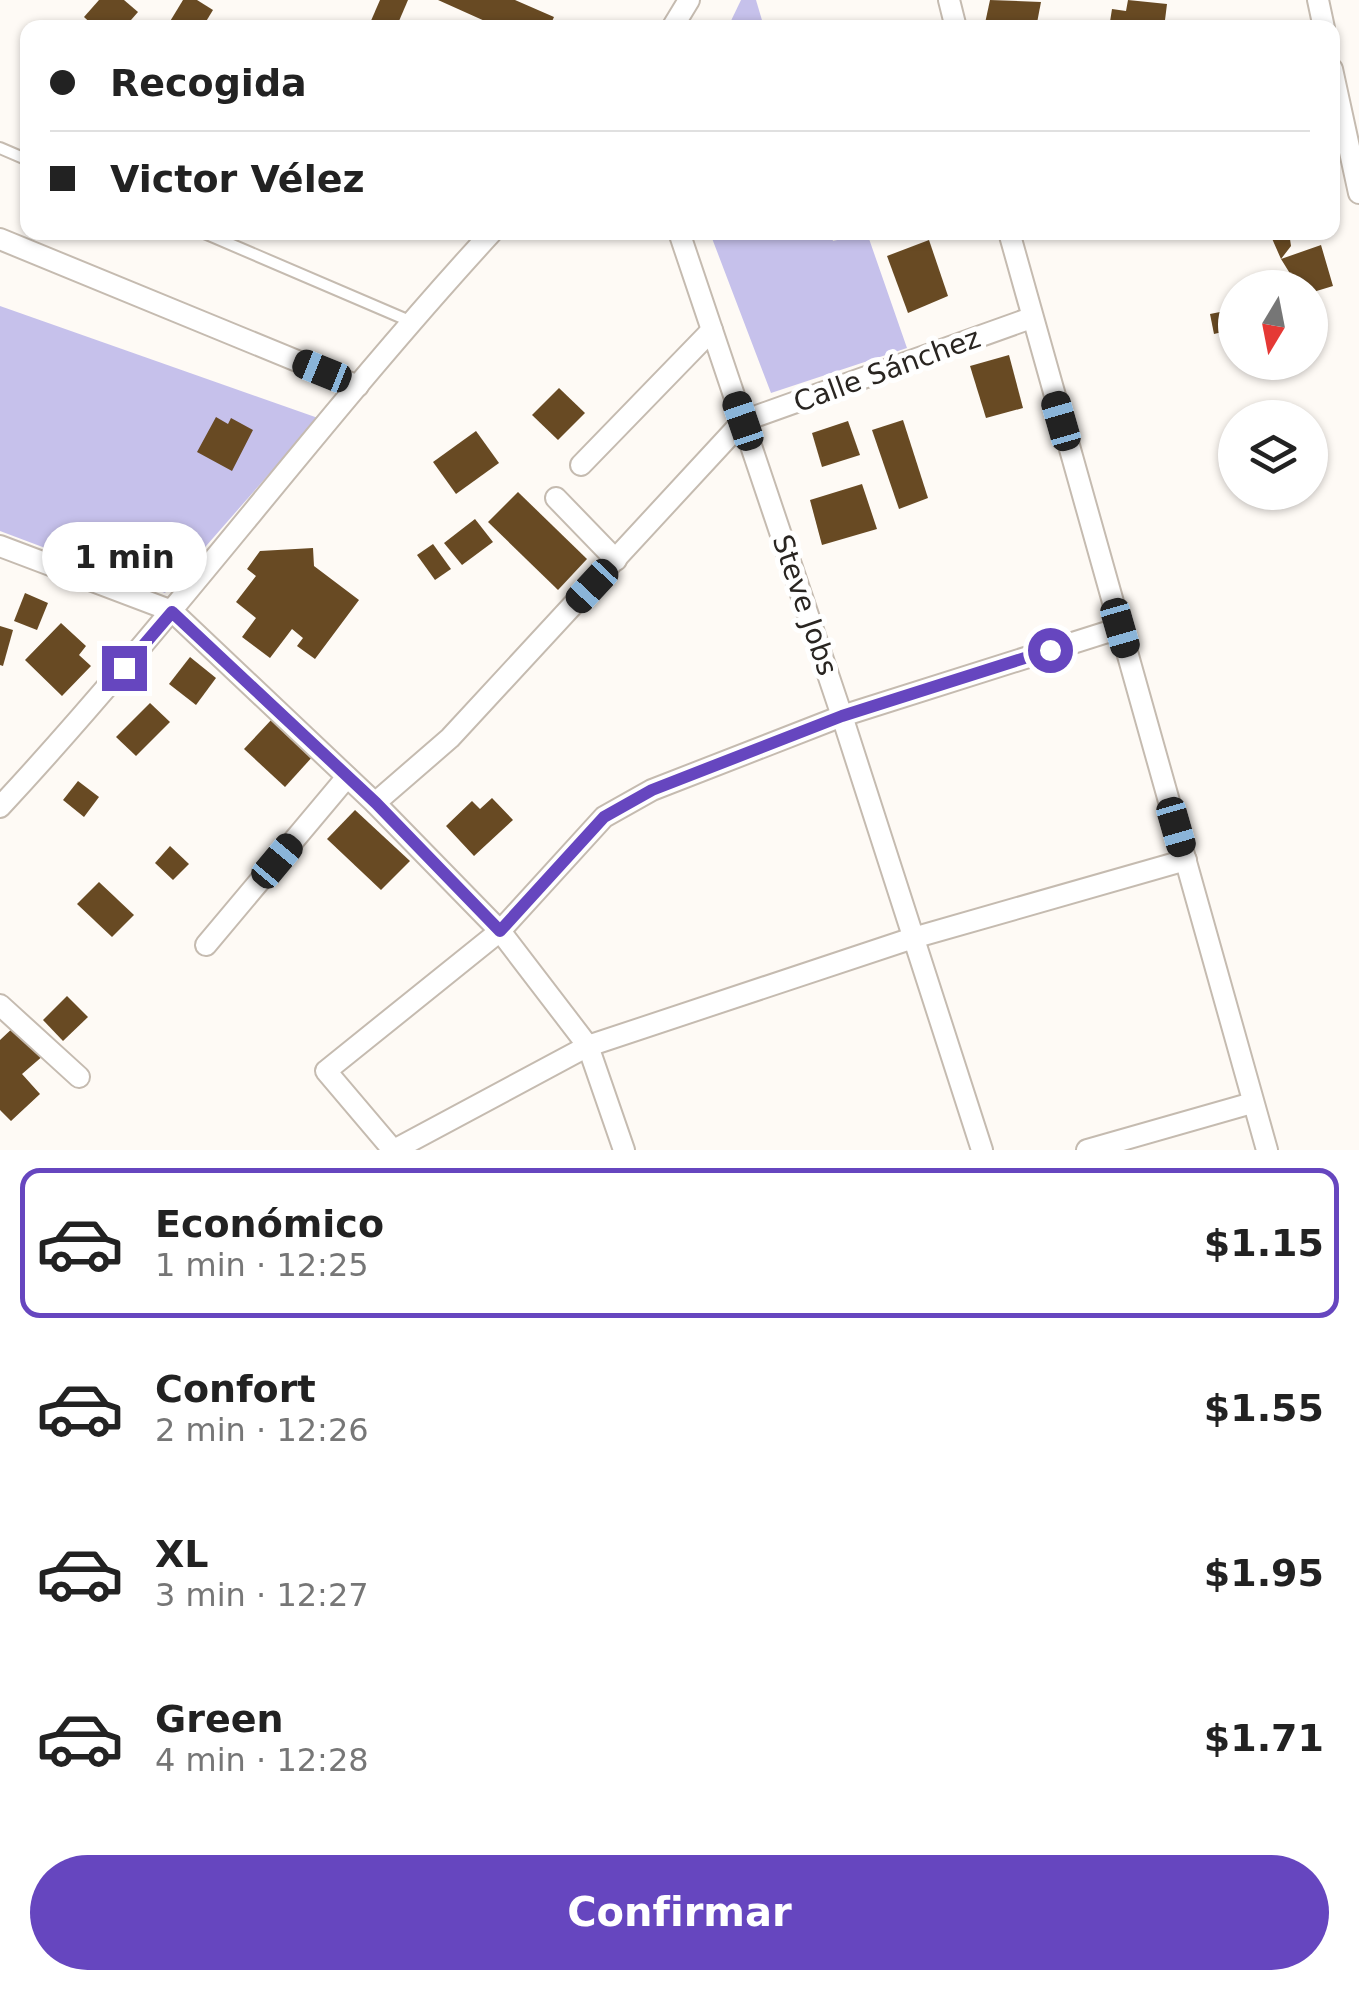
<!DOCTYPE html>
<html lang="es">
<head>
<meta charset="utf-8">
<style>
  body { margin:0; font-family:"DejaVu Sans",sans-serif; background:#f6f6f6; color:#222; height:100vh; display:flex; flex-direction:column; font-size:38px; white-space:nowrap }
  * { box-sizing:border-box; margin:0 }
  p { font-size:32px; color:#767676 }
  .icon { flex:none; width:55px; height:55px; fill:none; stroke:currentColor; stroke-width:2; stroke-linecap:round; stroke-linejoin:round }
  .map { position:relative; height:1150px; overflow:hidden }
  .side { display:flex; flex-direction:column; background:#fff; flex:1 }
  .side>* { flex:none }
  .hud { position:absolute; left:20px; top:20px; width:1320px; height:220px; border-radius:20px; box-shadow:0 2px 8px #0004; display:grid; align-content:center; height:220px; padding:0 30px; background:#fff }
  .needle { width:65px; rotate:190deg }
  .tools { position:absolute; left:1218px; top:270px; display:grid; gap:20px }
  .tools a { display:grid; place-items:center; width:110px; height:110px; border-radius:50%; background:#fff; box-shadow:0 2px 8px #0004; font-size:50px }
  .end { position:absolute; width:45px; height:45px; margin:-22px; border:12px solid #6646bf; background:#fff; box-shadow:0 0 0 5px #fff }
  .from { border-radius:50% }
  .bubble { position:absolute; height:70px; border-radius:35px; background:#fff; box-shadow:0 2px 8px #0004; font-size:32px; font-weight:800; line-height:70px; text-align:center }
  .car { position:absolute; width:30px; height:60px; margin:-30px -15px; border-radius:12px; box-shadow:0 0 8px 2px #0007; background:linear-gradient(#222 24%,#8ab4d8 0 40%,#222 0 76%,#8ab4d8 0 86%,#222 0) }
  .hud b { display:flex; align-items:center; gap:35px; height:95px; font-size:38px }
  .hud b+b { border-top:2px solid #e0e0e0 }
  .hud i { width:25px; height:25px; background:#222 }
  ul { padding:18px 0 0; list-style:none }
  li { display:flex; align-items:center; gap:30px; height:150px; margin:0 20px 15px; padding:0 10px; border:5px solid transparent; border-radius:20px }
  li div { flex:1 }
  li b { display:block; font-size:38px }
  li em { font-style:normal; font-weight:800 }
  li.selected { border-color:#6646bf }
  li>.icon { width:90px; height:90px; stroke-width:1.5 }
  .action { display:flex; gap:20px; margin-top:auto; padding:20px 30px }
  .action a { flex:1; height:115px; border-radius:60px; background:#6646bf; color:#fff; font-size:40px; font-weight:800; line-height:115px; text-align:center }
  .map>svg:first-child { display:block }
  .green { fill:#c6c1eb }
  .building { fill:#684a23 }
  .lines { fill:none; stroke-linecap:round; stroke-linejoin:round }
  .service-casing { stroke:#c5bbb0; stroke-width:14 }
  .minor-casing { stroke:#c5bbb0; stroke-width:24 }
  .service { stroke:#fff; stroke-width:10 }
  .minor { stroke:#fff; stroke-width:20 }
  .route { stroke:#6646bf; stroke-width:12 }
  .labels { text-anchor:middle; dominant-baseline:central; stroke-width:10; stroke-linejoin:round; paint-order:stroke }
  .street-label { font-size:28px; fill:#292521; stroke:#fff }
</style>
</head>
<body>
<div class="map">
<svg width="1359" height="1150" viewBox="0 0 1359 1150">
  <rect width="100%" height="100%" fill="#fefaf5"/>
  <!-- green -->
  <g class="green">
    <path d="M741 0H756L764 27H728Z"/>
    <path d="M710 233H830L833 241 867 233 907 348 771 393Z"/>
    <path d="M0 306 318 418 165 593 0 531Z"/>
  </g>
  <!-- building -->
  <g class="building">
    <path d="M99 0H124L138 12 124 28H96L84 17Z"/>
    <path d="M183 0H197L213 10 202 28H166Z"/>
    <path d="M380 0H408L396 28H380L370 23Z"/>
    <path d="M438 0H515L554 17 549 28H485L487 22Z"/>
    <path d="M990 0 1041 2 1036 28H984Z"/>
    <path d="M1128 0 1167 4 1164 28H1109L1112 9 1126 11Z"/>
    <path d="M1289 232 1291 246 1281 259 1321 245 1333 286 1310 293V288H1299L1281 259 1270 234Z"/>
    <path d="M929 240 948 296 908 313 887 256Z"/>
    <path d="M1235 309V329L1214 334 1210 314Z"/>
    <path d="M1009 355 1023 408 986 418 970 366Z"/>
    <path d="M559 388 585 413 558 440 532 415Z"/>
    <path d="M216 417 228 424 231 418 253 430 232 471 197 452Z"/>
    <path d="M903 420 928 498 899 509 872 430Z"/>
    <path d="M848 421 860 455 822 467 812 433Z"/>
    <path d="M476 431 499 463 456 494 433 462Z"/>
    <path d="M862 484 877 529 822 545 810 500Z"/>
    <path d="M518 492 587 559 558 590 488 522Z"/>
    <path d="M475 519 493 542 462 565 444 543Z"/>
    <path d="M433 544 451 569 435 580 417 555Z"/>
    <path d="M313 548 314 566 359 600 315 659 297 646 303 638 292 629 270 658 242 637 256 618 236 602 256 576 247 569 260 551Z"/>
    <path d="M25 593 48 603 37 630 14 621Z"/>
    <path d="M61 623 86 646 79 655 91 666 62 696 25 660Z"/>
    <path d="M0 626 13 630 3 666 0 665Z"/>
    <path d="M190 657 216 678 196 705 169 684Z"/>
    <path d="M150 703 170 722 136 756 116 737Z"/>
    <path d="M273 718 314 755 285 787 244 749Z"/>
    <path d="M78 781 99 797 84 817 63 800Z"/>
    <path d="M492 798 513 820 474 856 446 826 472 801 480 809Z"/>
    <path d="M355 810 410 861 381 890 327 839Z"/>
    <path d="M170 846 189 864 173 880 155 863Z"/>
    <path d="M99 882 134 915 112 937 77 904Z"/>
    <path d="M67 996 88 1017 63 1041 43 1020Z"/>
    <path d="M16 1025 44 1055 22 1074 40 1094 11 1121 0 1110V1040Z"/>
  </g>
  <g class="lines">
    <defs>
      <g id="service">
        <path d="M0 148 28 160"/>
        <path d="M202 232 412 322"/>
      </g>
      <g id="minor">
        <path d="M949 0 956 28"/>
        <path d="M1318 0 1324 28"/>
        <path d="M672 28 689 0"/>
        <path d="M1332 69 1359 193"/>
        <path d="M679 232 842 716 982 1150"/>
        <path d="M1009 232 1267 1150"/>
        <path d="M0 239 358 386"/>
        <path d="M581 465 712 330"/>
        <path d="M556 498 616 560"/>
        <path d="M0 546 172 611 375 803 500 931 588 1046 624 1150"/>
        <path d="M375 803 450 738 743 421 1031 318"/>
        <path d="M0 807C172 622 321 418 492 232"/>
        <path d="M206 945 347 777"/>
        <path d="M0 1005 79 1077"/>
        <path d="M393 1150 326 1071 500 931 604 817 652 790 842 716 1120 628"/>
        <path d="M394 1150 588 1046 913 938 1186 860"/>
        <path d="M1087 1150 1252 1103"/>
      </g>
    </defs>
    <!-- service casing -->
    <use href="#service" class="service-casing"/>
    <!-- minor casing -->
    <use href="#minor" class="minor-casing"/>
    <!-- service -->
    <use href="#service" class="service"/>
    <!-- minor -->
    <use href="#minor" class="minor"/>
  </g>
  <g class="lines">
    <!-- route -->
    <path class="route" d="M124 668 172 612 376 803 500 931 604 817 652 790 842 716 1050 650"/>
  </g>
  <g class="labels">
    <!-- street labels -->
    <g class="street-label">
      <text transform="translate(887 370) rotate(-20)">Calle Sánchez</text>
      <text transform="translate(805 605) rotate(71)">Steve Jobs</text>
    </g>
  </g>
</svg>
<div class="tools">
<a><svg class="needle" viewBox="-14 -14 28 28"><path d="M0-13l5 13h-10z" fill="#e53935"/><path d="M0 13l5-13h-10z" fill="#767676"/></svg></a>
<a><svg class="icon" aria-label="layers" viewBox="0 0 24 24"><path d="M12 4l9 5-9 5-9-5zM3 14l9 5 9-5"/></svg></a>
</div>
<i class="end from" style="left:1050px;top:650px"></i>
<i class="end" style="left:124px;top:668px"></i>
<div class="bubble" style="left:42px;top:522px;width:165px">1 min</div>
<i class="car" style="left:322px;top:371px;rotate:292deg"></i>
<i class="car" style="left:743px;top:421px;rotate:341deg"></i>
<i class="car" style="left:1061px;top:421px;rotate:344deg"></i>
<i class="car" style="left:592px;top:586px;rotate:223deg"></i>
<i class="car" style="left:1120px;top:628px;rotate:164deg"></i>
<i class="car" style="left:1176px;top:827px;rotate:164deg"></i>
<i class="car" style="left:277px;top:861px;rotate:40deg"></i>
<div class="hud">
<b><i class="from"></i>Recogida</b>
<b><i></i>Victor Vélez</b>
</div>
</div>
<section class="side">
<ul>
<li class="selected"><svg class="icon" aria-label="car" viewBox="0 0 24 24"><path d="M5 17H2v-5l4-1 3-4h7l3 4 3 1v5h-3M9 17h6M6 11h13"/><circle cx="7" cy="17" r="2"/><circle cx="17" cy="17" r="2"/></svg><div><b>Económico</b><p>1 min · 12:25</p></div><em>$1.15</em></li>
<li><svg class="icon" aria-label="car" viewBox="0 0 24 24"><path d="M5 17H2v-5l4-1 3-4h7l3 4 3 1v5h-3M9 17h6M6 11h13"/><circle cx="7" cy="17" r="2"/><circle cx="17" cy="17" r="2"/></svg><div><b>Confort</b><p>2 min · 12:26</p></div><em>$1.55</em></li>
<li><svg class="icon" aria-label="car" viewBox="0 0 24 24"><path d="M5 17H2v-5l4-1 3-4h7l3 4 3 1v5h-3M9 17h6M6 11h13"/><circle cx="7" cy="17" r="2"/><circle cx="17" cy="17" r="2"/></svg><div><b>XL</b><p>3 min · 12:27</p></div><em>$1.95</em></li>
<li><svg class="icon" aria-label="car" viewBox="0 0 24 24"><path d="M5 17H2v-5l4-1 3-4h7l3 4 3 1v5h-3M9 17h6M6 11h13"/><circle cx="7" cy="17" r="2"/><circle cx="17" cy="17" r="2"/></svg><div><b>Green</b><p>4 min · 12:28</p></div><em>$1.71</em></li>
</ul>
<div class="action"><a>Confirmar</a></div>
</section>
</body>
</html>
